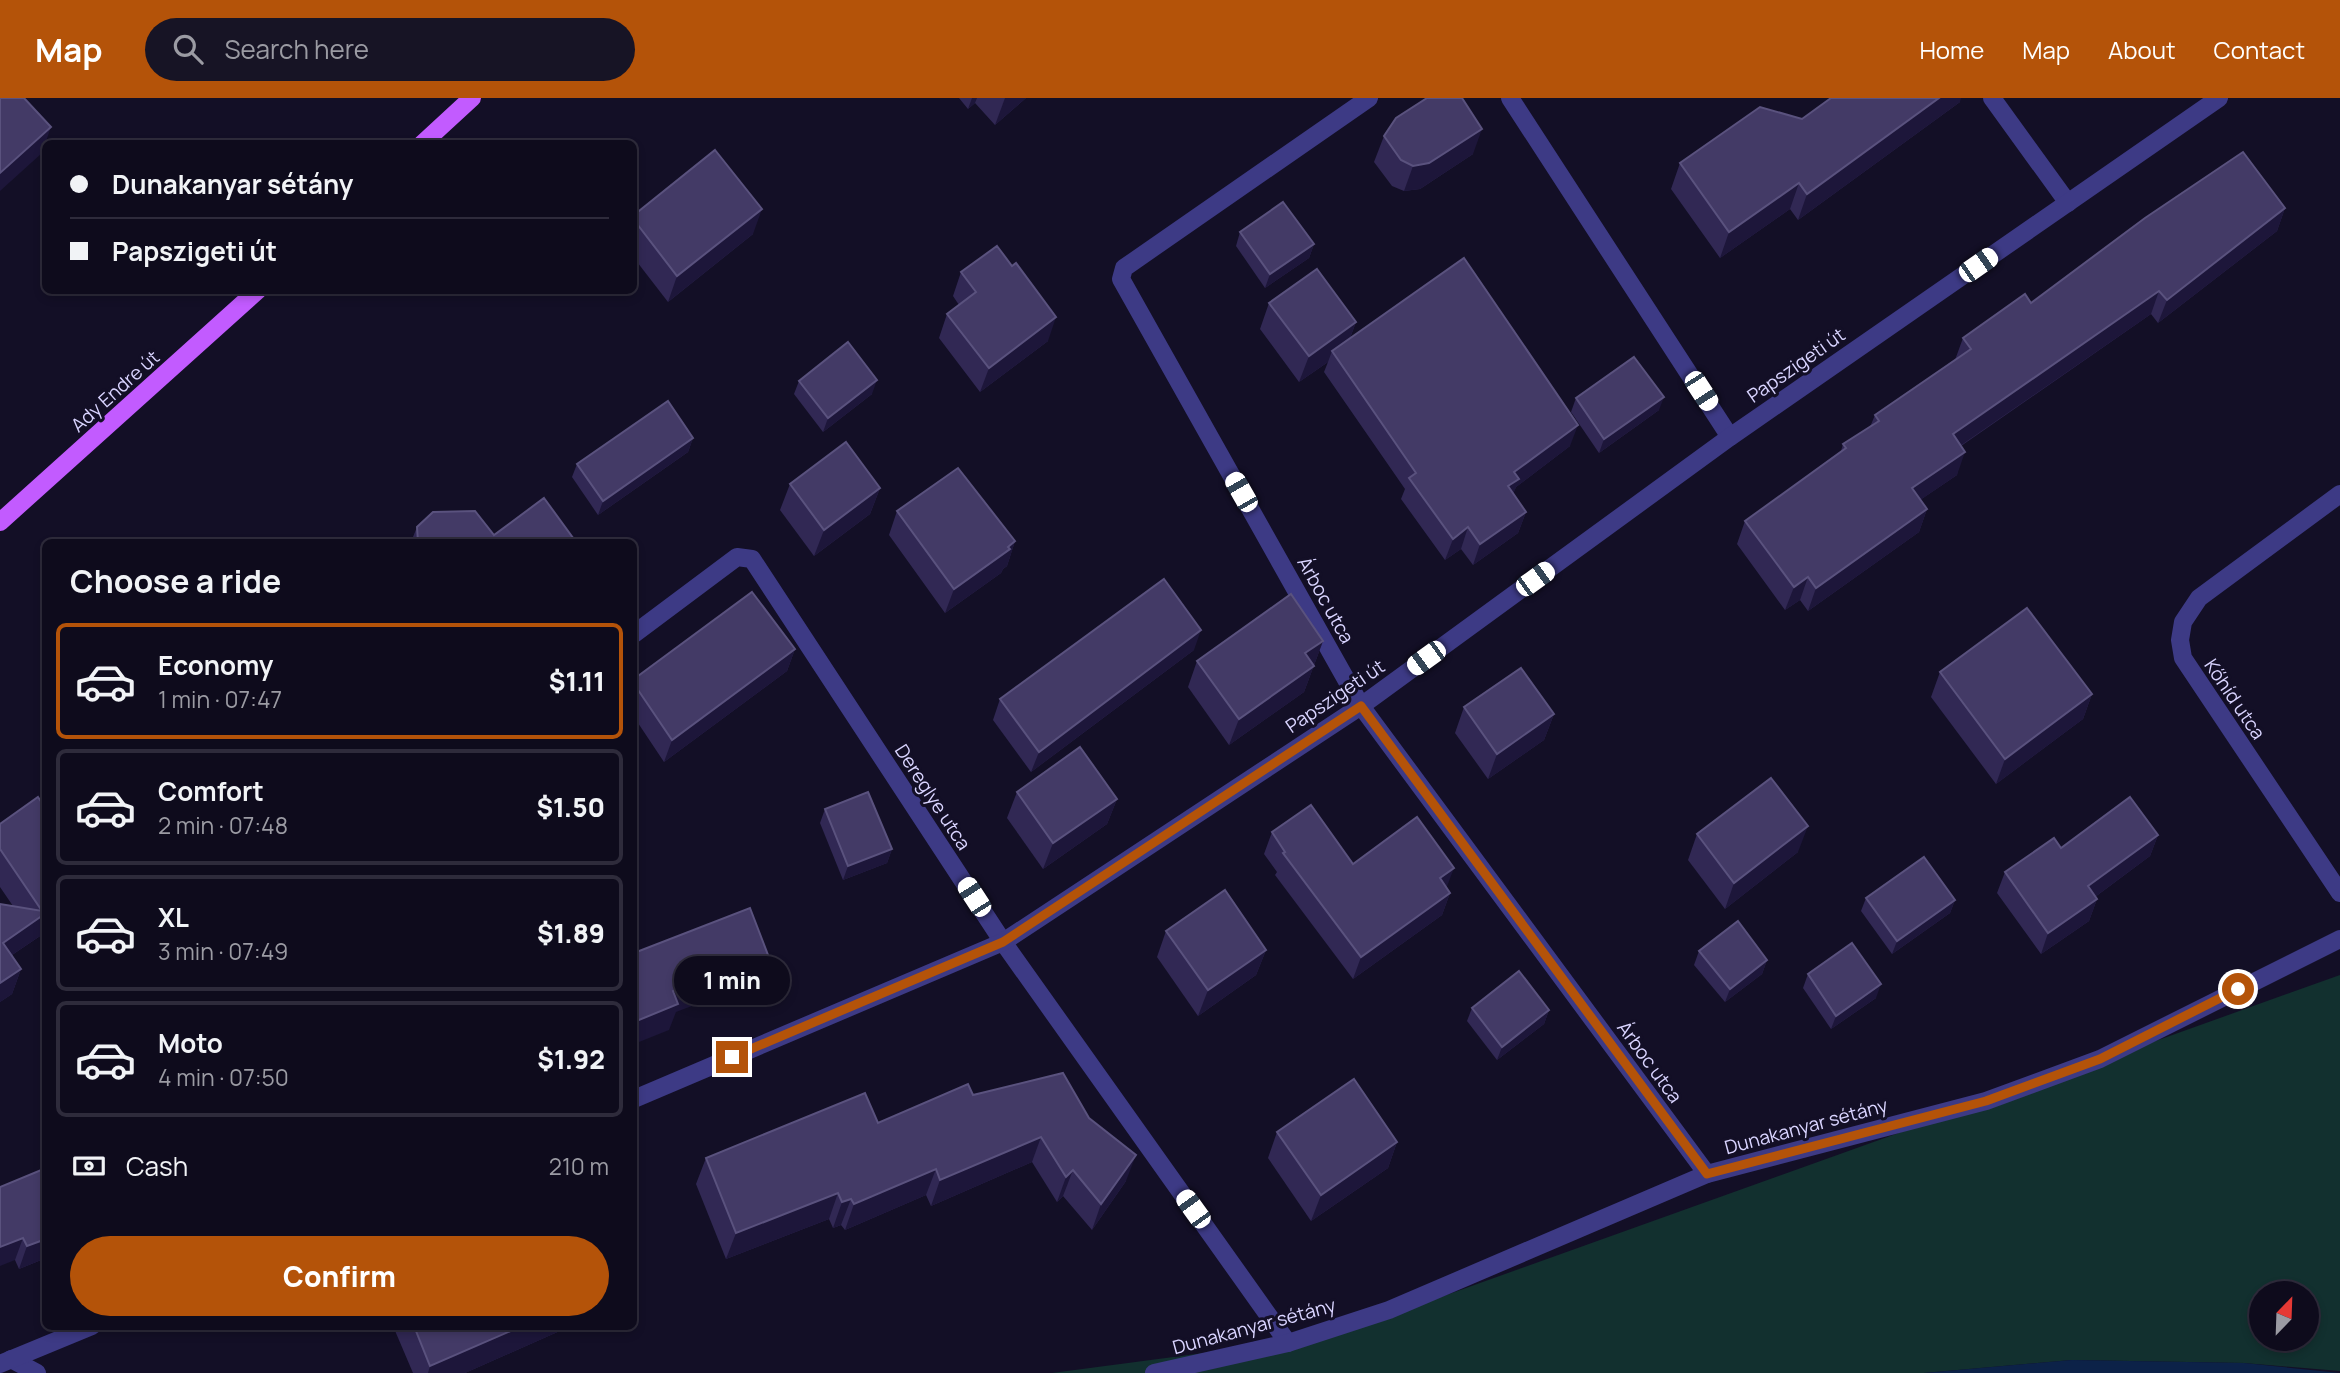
<!DOCTYPE html>
<html lang="en">
<head>
<meta charset="utf-8">
<style>
  body { margin:0; font-family:Manrope,sans-serif; background:#171425; color:#f1f3f6; height:100vh; display:flex; flex-direction:column; font-size:26px; white-space:nowrap }
  * { box-sizing:border-box; margin:0 }
  p { font-size:23px; color:#9b9ba3 }
  .icon { flex:none; width:38px; height:38px; fill:none; stroke:currentColor; stroke-width:2; stroke-linecap:round; stroke-linejoin:round }
  .map { position:relative; flex:1; overflow:hidden }
  .panel { position:absolute; left:42px; top:441px; width:595px; height:791px; display:flex; flex-direction:column; background:#0e0b1c; border-radius:10px; box-shadow:0 4px 10px #0003,0 0 0 2px #2e2b3b }
  .panel>* { flex:none }
  .banner { position:absolute; left:42px; top:42px; width:595px; height:154px; border-radius:10px; box-shadow:0 4px 10px #0003,0 0 0 2px #2e2b3b; display:grid; align-content:center; height:154px; padding:0 28px; background:#0e0b1c }
  .needle { width:46px; rotate:23deg }
  .controls { position:absolute; left:2249px; top:1183px; display:grid; gap:14px }
  .controls a { display:grid; place-items:center; width:70px; height:70px; border-radius:50%; background:#0e0b1c; box-shadow:0 4px 10px #0003,0 0 0 2px #2e2b3b; font-size:35px }
  .end { position:absolute; width:32px; height:32px; margin:-16px; border:9px solid #b45309; background:#fff; box-shadow:0 0 0 4px #fff }
  .from { border-radius:50% }
  .bubble { position:absolute; height:49px; border-radius:24px; background:#0e0b1c; box-shadow:0 4px 10px #0003,0 0 0 2px #2e2b3b; font-size:23px; font-weight:800; line-height:49px; text-align:center }
  .car { position:absolute; width:21px; height:42px; margin:-21px -10px; border-radius:9px; box-shadow:0 0 5px 2px #0007; background:linear-gradient(#fff 24%,#345 0 40%,#fff 0 76%,#345 0 86%,#fff 0) }
  .banner b { display:flex; align-items:center; gap:24px; height:66px; font-size:26px }
  .banner b+b { border-top:2px solid #2e2b3b }
  .banner i { width:18px; height:18px; background:#f1f3f6 }
  ul { padding:0; list-style:none }
  li { display:flex; align-items:center; gap:21px; height:116px; margin:0 14px 10px; padding:0 14px; border:4px solid #2e2b3b; border-radius:10px }
  li div { flex:1 }
  li b { display:block; font-size:26px }
  li em { font-style:normal; font-weight:800 }
  li.on { border-color:#b45309 }
  li>.icon { width:63px; height:63px; stroke-width:1.5 }
  h2 { padding:0 28px; font-size:32px; line-height:84px }
  .pay { display:flex; align-items:center; gap:18px; height:77px; padding:0 28px; font-size:26px }
  .pay p { margin-inline-start:auto }
  .primary-button { display:flex; gap:14px; margin-top:auto; padding:14px 28px }
  .primary-button a { flex:1; height:80px; border-radius:42px; background:#b45309; color:#fff; font-size:28px; font-weight:800; line-height:80px; text-align:center }
  header { display:flex; align-items:center; gap:42px; box-sizing:border-box; height:98px; padding:0 35px; background:#b45309; color:#fff }
  header strong { font-size:33px }
  nav { display:flex; gap:38px; margin-inline-start:auto; font-size:24px }
  .search { width:490px; height:63px; background:#171425; display:flex; align-items:center; gap:18px; box-sizing:border-box; padding:0 24px; border-radius:38px; color:#9b9ba3; font-size:26px }
  .map>svg:first-child { display:block }
  .green { fill:#12302f; fill-rule:evenodd }
  .water { fill:#0c2248 }
  .lines { fill:none; stroke-linecap:round; stroke-linejoin:round }
  .street { stroke:#3d3a85; stroke-width:18 }
  .primary { stroke:#c25bff; stroke-width:18 }
  .wall { fill:#312854 }
  .shaded-wall { fill:#1d163a }
  .building { fill:#433a66; stroke:#5a527e; stroke-width:2 }
  .route { stroke:#b45309; stroke-width:9 }
  .labels { text-anchor:middle; dominant-baseline:central; stroke-width:6; stroke-linejoin:round; paint-order:stroke }
  .street-label { font-size:19px; fill:#d9d4ff; stroke:#130f26 }
</style>
</head>
<body>
<header>
<strong>Map</strong>
<div class="search"><svg class="icon" aria-label="search" viewBox="0 0 24 24"><circle cx="10" cy="10" r="6"/><path d="M15 15l6 6"/></svg>Search here</div>
<nav><a>Home</a><a>Map</a><a>About</a><a>Contact</a></nav>
</header>
<div class="map">
<svg width="2340" height="1275" viewBox="0 0 2340 1275">
  <rect width="100%" height="100%" fill="#130f26"/>
  <!-- green -->
  <path class="green" d="M2340 877V1273L2244 1265 2072 1262 1924 1275H1052L1332 1238ZM2261 1195H2306V1241H2261Z"/>
  <!-- water -->
  <path class="water" d="M2072 1262 2244 1265 2340 1275H1924Z"/>
  <g class="lines">
    <!-- street -->
    <g class="street">
      <path d="M1369 0 1124 170 1121 181 1361 608 1707 1076"/>
      <path d="M1510 0 1730 339"/>
      <path d="M1992 0 2068 105"/>
      <path d="M2340 396 2199 500 2183 524 2180 542 2183 560 2340 795"/>
      <path d="M634 536 737 459 752 461 1003 844 1288 1245"/>
      <path d="M634 1001 1003 844 1361 608 1730 339 2219 0"/>
      <path d="M11 1261 37 1275"/>
      <path d="M0 1266 92 1228"/>
      <path d="M1154 1275 1288 1245 1389 1212 1707 1076 1986 1003 2100 961 2340 841"/>
    </g>
    <!-- primary -->
    <g class="primary">
      <path d="M422 46 472 0"/>
      <path d="M0 424 258 192"/>
    </g>
  </g>
  <!-- wall -->
  <g class="wall">
    <path d="M959 0H1026L995 27 975 5 968 11Z"/>
    <path d="M1960 4 1798 122 1790 111 1720 160 1671 91 1680 65 1802 21Z"/>
    <path d="M1384 38 1473 56 1420 91 1404 93 1392 88 1374 64Z"/>
    <path d="M2285 110 2277 133 2158 225 2151 216 1961 348 1957 377 1920 402 1927 411 1919 434 1808 513 1800 502 1785 512 1737 446 1745 423 1841 353 1843 346 1870 329 1875 317 1955 262 1963 240 2031 205Z"/>
    <path d="M634 117 753 136 668 204 634 160Z"/>
    <path d="M1240 134 1314 146 1309 160 1265 190 1236 148Z"/>
    <path d="M1012 168 1048 243 980 294 939 240 947 216 959 207 953 198 961 174Z"/>
    <path d="M1269 205 1356 224 1350 240 1570 348 1516 389 1513 395 1526 414 1518 435 1473 467 1461 451 1445 462 1401 401 1405 391 1324 274 1328 264 1299 284 1260 231Z"/>
    <path d="M799 283 872 296 823 334 794 296Z"/>
    <path d="M1576 300 1659 312 1599 355 1571 314Z"/>
    <path d="M693 340 688 354 598 417 572 379 577 366Z"/>
    <path d="M790 386 880 390 870 416 814 458 780 412Z"/>
    <path d="M897 413 1015 443 1007 468 1003 471 1001 475 945 515 889 437Z"/>
    <path d="M417 429 494 437 576 444H411Z"/>
    <path d="M1323 543 1304 594 1229 647 1188 589 1197 563Z"/>
    <path d="M795 551 787 573 664 664 634 619V581Z"/>
    <path d="M1194 552 1031 674 993 622 1000 601Z"/>
    <path d="M1940 574 2092 596 2083 621 1996 686 1931 599Z"/>
    <path d="M1464 609 1554 616 1544 642 1488 681 1455 635Z"/>
    <path d="M1017 694 1117 701 1107 726 1043 771 1007 720Z"/>
    <path d="M46 711V834L12 857 21 871 12 896 0 904 13 808 0 789V726Z"/>
    <path d="M825 711 892 751 887 765 843 782 820 725Z"/>
    <path d="M1272 734 1353 766 1446 790 1450 795 1442 817 1353 881 1275 777 1277 774 1264 756Z"/>
    <path d="M1697 736 1798 754 1725 811 1688 762Z"/>
    <path d="M2158 737 2150 758 2095 799 2097 801 2089 823 2041 856 1997 795 2005 774 2061 750Z"/>
    <path d="M1866 800 1955 802 1950 815 1892 856 1861 813Z"/>
    <path d="M1166 833 1266 852 1256 877 1198 918 1157 859Z"/>
    <path d="M1699 853 1767 862 1762 876 1725 904 1694 867Z"/>
    <path d="M1808 876 1876 900 1831 931 1803 890Z"/>
    <path d="M1472 910 1549 912 1544 926 1497 962 1467 923Z"/>
    <path d="M973 997 1126 1083 1092 1132 1063 1098 1057 1104 1032 1064 931 1108 926 1097 845 1132 841 1127 833 1130 829 1121 726 1161 696 1086 706 1060 878 1025Z"/>
    <path d="M1277 1034 1397 1044 1388 1070 1311 1123 1268 1060Z"/>
    <path d="M0 1089 46 1160 19 1171 15 1162Z"/>
    <path d="M393 1228H571L465 1275H413Z"/>
  </g>
  <!-- shaded-wall -->
  <g class="shaded-wall">
    <path d="M972 0H977L975 5 968 11Z"/>
    <path d="M1005 0H1026L995 27Z"/>
    <path d="M1939 0H1961L1960 4 1798 122 1807 96Z"/>
    <path d="M51 29 42 55 0 93V75Z"/>
    <path d="M1482 31 1473 56 1420 91 1404 93 1413 68Z"/>
    <path d="M1799 85 1790 111 1720 160 1729 134Z"/>
    <path d="M2285 110 2277 133 2158 225 2167 202Z"/>
    <path d="M762 111 753 136 668 204 677 178Z"/>
    <path d="M1314 146 1309 160 1265 190 1270 176Z"/>
    <path d="M2159 193 2151 216 1944 359 1953 336Z"/>
    <path d="M1056 219 1048 243 980 294 989 270Z"/>
    <path d="M1356 224 1346 250 1332 253 1328 264 1299 284 1309 258Z"/>
    <path d="M877 282 872 296 823 334 828 320Z"/>
    <path d="M1664 299 1659 312 1599 355 1604 341Z"/>
    <path d="M1578 327 1570 348 1516 389 1511 402 1501 410 1514 374Z"/>
    <path d="M693 340 688 354 598 417 603 403Z"/>
    <path d="M1965 354 1957 377 1904 413 1912 390Z"/>
    <path d="M880 390 870 416 814 458 824 432Z"/>
    <path d="M1927 411 1919 434 1808 513 1816 490Z"/>
    <path d="M1526 414 1518 435 1473 467 1480 446Z"/>
    <path d="M1468 429 1461 451 1445 462 1453 441Z"/>
    <path d="M1015 443 1007 468 1003 471 1001 475 945 515 954 491Z"/>
    <path d="M1808 479 1800 502 1785 512 1794 489Z"/>
    <path d="M1201 532 1194 552 1031 674 1039 654Z"/>
    <path d="M1323 543 1304 594 1229 647 1239 621 1305 555Z"/>
    <path d="M795 551 787 573 664 664 672 642Z"/>
    <path d="M2092 596 2083 621 1996 686 2005 661Z"/>
    <path d="M1554 616 1544 642 1488 681 1497 656Z"/>
    <path d="M1117 701 1107 726 1043 771 1053 745Z"/>
    <path d="M1808 728 1798 754 1725 811 1734 785Z"/>
    <path d="M2158 737 2150 758 2080 810 2088 788Z"/>
    <path d="M892 751 887 765 843 782 848 768Z"/>
    <path d="M1454 770 1446 791 1440 780Z"/>
    <path d="M1450 795 1442 817 1353 881 1361 859Z"/>
    <path d="M2097 801 2089 823 2041 856 2048 835Z"/>
    <path d="M1955 802 1950 815 1892 856 1897 843Z"/>
    <path d="M46 815V834L0 865 3 845Z"/>
    <path d="M1266 852 1256 877 1198 918 1208 892Z"/>
    <path d="M768 857 758 883 676 914 669 932 634 946V924L673 893Z"/>
    <path d="M1767 862 1762 876 1725 904 1730 891Z"/>
    <path d="M21 871 12 896 0 904V885Z"/>
    <path d="M1881 886 1876 900 1831 931 1836 918Z"/>
    <path d="M1549 912 1544 926 1497 962 1502 949Z"/>
    <path d="M1041 1039 1032 1064 931 1108 940 1082Z"/>
    <path d="M1397 1044 1388 1070 1311 1123 1321 1097Z"/>
    <path d="M1136 1057 1126 1083 1092 1132 1101 1106Z"/>
    <path d="M936 1071 926 1097 845 1132 854 1106Z"/>
    <path d="M1073 1072 1063 1098 1057 1104 1066 1079Z"/>
    <path d="M838 1095 829 1121 726 1161 736 1135Z"/>
    <path d="M851 1101 841 1127 833 1130 842 1104Z"/>
    <path d="M23 1140 15 1162 0 1168V1149Z"/>
    <path d="M46 1141V1160L19 1171 27 1148Z"/>
    <path d="M522 1228H571L465 1275H428L430 1268Z"/>
  </g>
  <!-- building -->
  <g class="building">
    <path d="M0 0H24L51 29 0 75Z"/>
    <path d="M1427 0H1462L1482 31 1429 65 1413 68 1401 62 1384 38 1396 20Z"/>
    <path d="M1831 0H1939L1807 96 1799 85 1729 134 1680 65 1760 9 1802 21Z"/>
    <path d="M715 52 762 111 677 178 634 122V117Z"/>
    <path d="M2243 54 2285 110 2167 202 2159 193 1953 336 1965 354 1912 390 1927 411 1816 490 1808 479 1794 489 1745 423 1846 350 1843 346 1879 323 1875 317 1971 251 1963 240 2025 196 2031 205 2145 120Z"/>
    <path d="M1283 104 1314 146 1270 176 1240 134Z"/>
    <path d="M997 148 1012 168 1016 165 1056 219 989 270 947 216 976 194 961 174Z"/>
    <path d="M1464 160 1578 327 1514 374 1519 381 1508 388 1526 414 1480 446 1468 429 1453 441 1409 380 1416 375 1332 253Z"/>
    <path d="M1317 171 1356 224 1309 258 1269 205Z"/>
    <path d="M848 244 877 282 828 320 799 283Z"/>
    <path d="M1634 259 1664 299 1604 341 1576 300Z"/>
    <path d="M668 303 693 340 603 403 577 366Z"/>
    <path d="M846 344 880 390 824 432 790 386Z"/>
    <path d="M958 370 1015 443 1008 449 1010 451 954 491 897 413Z"/>
    <path d="M544 400 576 444H418L417 429 433 414 475 413 494 437Z"/>
    <path d="M1164 481 1201 532 1039 654 1000 601Z"/>
    <path d="M752 494 795 551 672 642 634 586V581Z"/>
    <path d="M1291 496 1323 543 1305 555 1314 568 1239 621 1197 563Z"/>
    <path d="M2027 510 2092 596 2005 661 1940 574Z"/>
    <path d="M1521 570 1554 616 1497 656 1464 609Z"/>
    <path d="M1080 649 1117 701 1053 745 1017 694Z"/>
    <path d="M1771 680 1808 728 1734 785 1697 736Z"/>
    <path d="M868 694 892 751 848 768 825 711Z"/>
    <path d="M38 699 46 711V815L3 845 21 871 0 885V806L42 813 0 751V726Z"/>
    <path d="M2130 699 2158 737 2088 788 2097 801 2048 835 2005 774 2054 740 2061 750Z"/>
    <path d="M1311 707 1353 766 1417 719 1454 770 1440 780 1450 795 1361 859 1283 755 1285 754 1272 734Z"/>
    <path d="M1924 759 1955 802 1897 843 1866 800Z"/>
    <path d="M1225 792 1266 852 1208 892 1166 833Z"/>
    <path d="M750 810 768 857 673 893 678 906 634 924V855Z"/>
    <path d="M1738 823 1767 862 1730 891 1699 853Z"/>
    <path d="M1852 845 1881 886 1836 918 1808 876Z"/>
    <path d="M1519 873 1549 912 1502 949 1472 910Z"/>
    <path d="M1063 975 1089 1020 1136 1057 1101 1106 1073 1072 1066 1079 1041 1039 940 1082 936 1071 854 1106 851 1101 842 1104 838 1095 736 1135 706 1060 865 995 878 1025 968 986 973 997Z"/>
    <path d="M1354 981 1397 1044 1321 1097 1277 1034Z"/>
    <path d="M46 1070V1141L27 1148 23 1140 0 1149V1089Z"/>
    <path d="M414 1228H522L430 1268Z"/>
  </g>
  <g class="lines">
    <!-- route -->
    <path class="route" d="M732 959 1003 844 1361 608 1707 1076 1986 1003 2100 961 2238 891"/>
  </g>
  <g class="labels">
    <!-- street labels -->
    <g class="street-label">
      <text transform="translate(1796 267) rotate(-35)">Papszigeti út</text>
      <text transform="translate(115 293) rotate(-42)">Ady Endre út</text>
      <text transform="translate(1326 502) rotate(61)">Árboc utca</text>
      <text transform="translate(1335 598) rotate(-34)">Papszigeti út</text>
      <text transform="translate(2235 601) rotate(56)">Kőhíd utca</text>
      <text transform="translate(933 699) rotate(57)">Dereglye utca</text>
      <text transform="translate(1650 964) rotate(54)">Árboc utca</text>
      <text transform="translate(1806 1028) rotate(-15)">Dunakanyar sétány</text>
      <text transform="translate(1254 1228) rotate(-15)">Dunakanyar sétány</text>
    </g>
  </g>
</svg>
<div class="controls">
<a><svg class="needle" viewBox="-14 -14 28 28"><path d="M0-13l5 13h-10z" fill="#e53935"/><path d="M0 13l5-13h-10z" fill="#9b9ba3"/></svg></a>
</div>
<i class="end from" style="left:2238px;top:891px"></i>
<i class="end" style="left:732px;top:959px"></i>
<div class="bubble" style="left:674px;top:858px;width:116px">1 min</div>
<i class="car" style="left:1978px;top:167px;rotate:55deg"></i>
<i class="car" style="left:1701px;top:293px;rotate:147deg"></i>
<i class="car" style="left:1241px;top:394px;rotate:330deg"></i>
<i class="car" style="left:1535px;top:481px;rotate:54deg"></i>
<i class="car" style="left:1426px;top:560px;rotate:234deg"></i>
<i class="car" style="left:974px;top:799px;rotate:327deg"></i>
<i class="car" style="left:1193px;top:1111px;rotate:324deg"></i>
<div class="banner">
<b><i class="from"></i>Dunakanyar sétány</b>
<b><i></i>Papszigeti út</b>
</div>
<section class="panel">
<h2>Choose a ride</h2>
<ul>
<li class="on"><svg class="icon" aria-label="car" viewBox="0 0 24 24"><path d="M5 17H2v-5l4-1 3-4h7l3 4 3 1v5h-3M9 17h6M6 11h13"/><circle cx="7" cy="17" r="2"/><circle cx="17" cy="17" r="2"/></svg><div><b>Economy</b><p>1 min · 07:47</p></div><em>$1.11</em></li>
<li><svg class="icon" aria-label="car" viewBox="0 0 24 24"><path d="M5 17H2v-5l4-1 3-4h7l3 4 3 1v5h-3M9 17h6M6 11h13"/><circle cx="7" cy="17" r="2"/><circle cx="17" cy="17" r="2"/></svg><div><b>Comfort</b><p>2 min · 07:48</p></div><em>$1.50</em></li>
<li><svg class="icon" aria-label="car" viewBox="0 0 24 24"><path d="M5 17H2v-5l4-1 3-4h7l3 4 3 1v5h-3M9 17h6M6 11h13"/><circle cx="7" cy="17" r="2"/><circle cx="17" cy="17" r="2"/></svg><div><b>XL</b><p>3 min · 07:49</p></div><em>$1.89</em></li>
<li><svg class="icon" aria-label="car" viewBox="0 0 24 24"><path d="M5 17H2v-5l4-1 3-4h7l3 4 3 1v5h-3M9 17h6M6 11h13"/><circle cx="7" cy="17" r="2"/><circle cx="17" cy="17" r="2"/></svg><div><b>Moto</b><p>4 min · 07:50</p></div><em>$1.92</em></li>
</ul>
<div class="pay"><svg class="icon" aria-label="cash" viewBox="0 0 24 24"><path d="M3 7h18v10H3z"/><circle cx="12" cy="12" r="2"/></svg>Cash<p>210 m</p></div>
<div class="primary-button"><a>Confirm</a></div>
</section>
</div>
</body>
</html>
